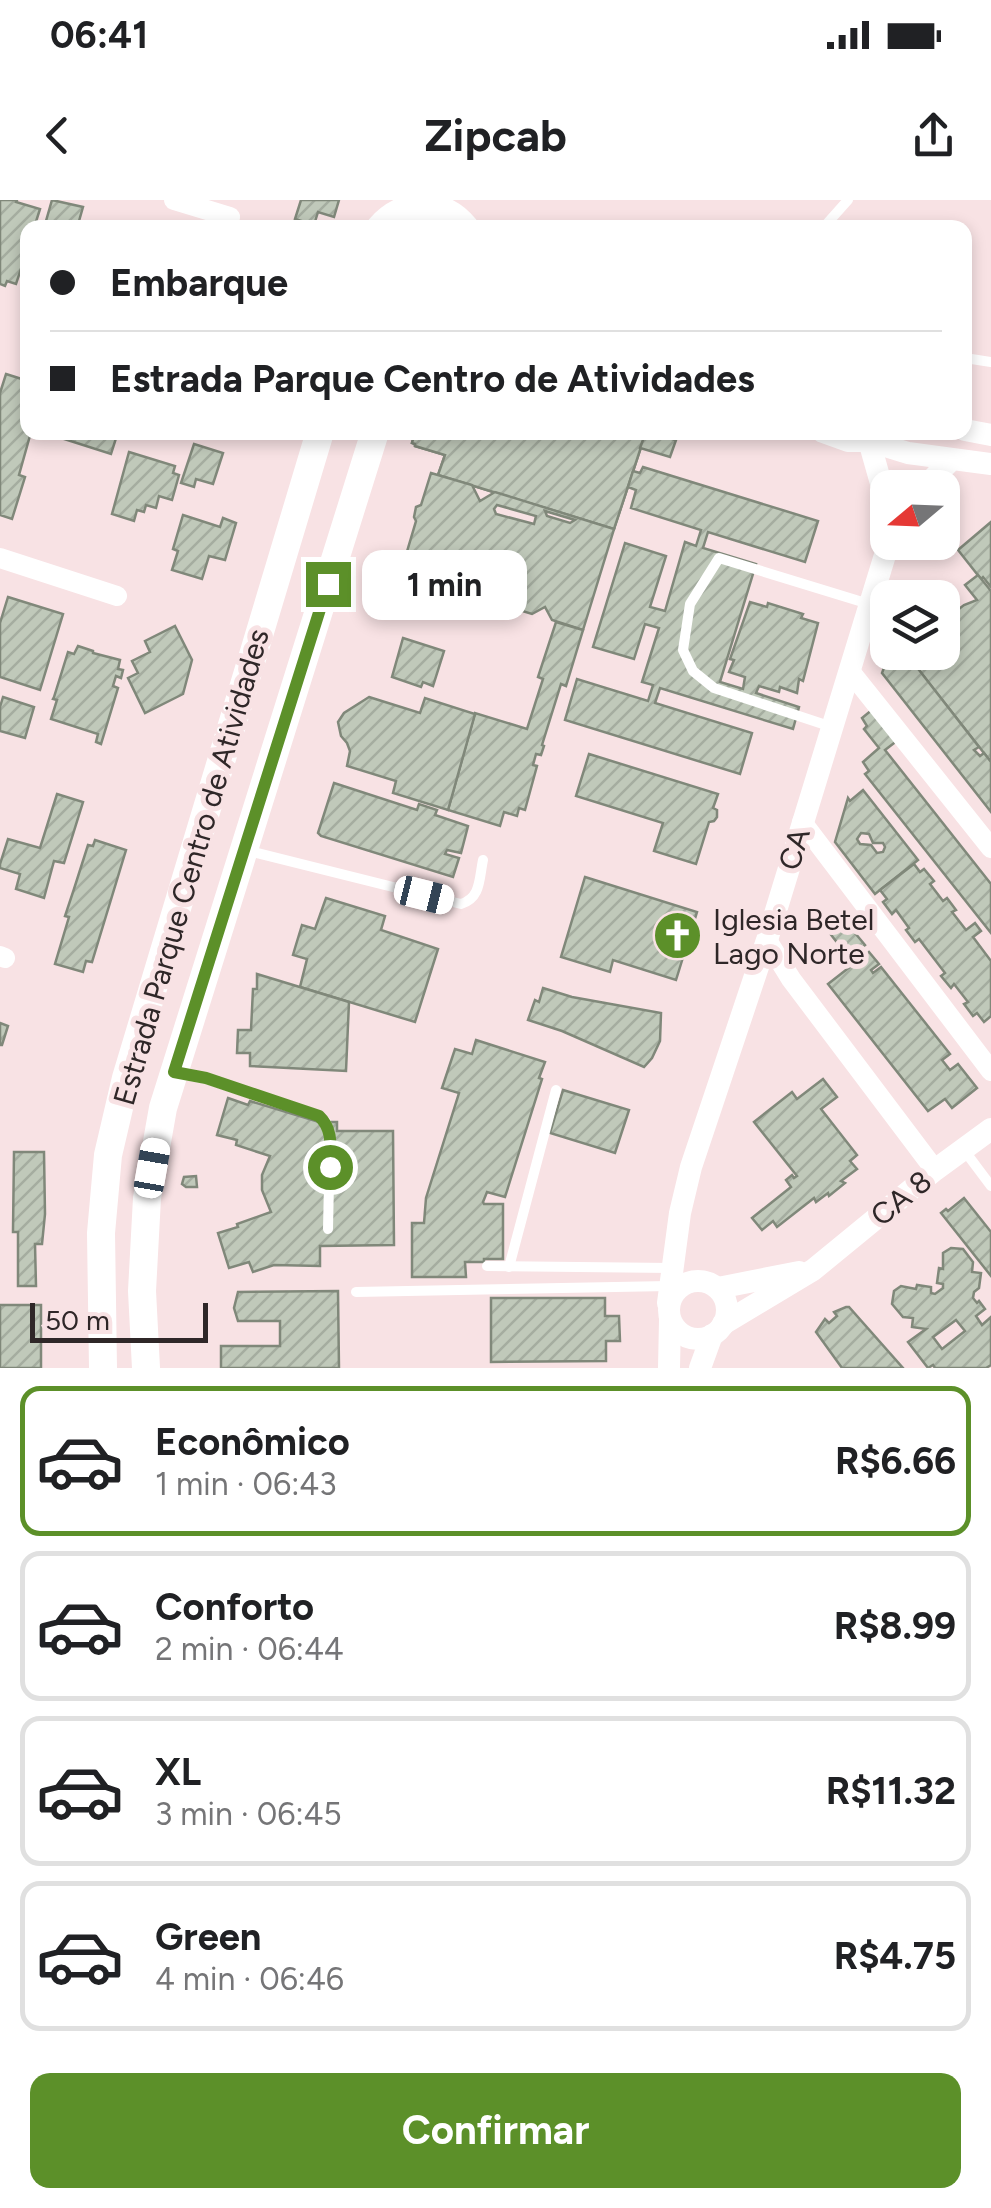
<!DOCTYPE html>
<html lang="pt">
<head>
<meta charset="utf-8">
<style>
  body { margin:0; font-family:Figtree,sans-serif; background:#f2f2f2; color:#202124; height:100vh; display:flex; flex-direction:column; font-size:38px; white-space:nowrap }
  * { box-sizing:border-box; margin:0 }
  p { font-size:32px; color:#757577 }
  .icon { flex:none; width:55px; height:55px; fill:none; stroke:currentColor; stroke-width:2; stroke-linecap:round; stroke-linejoin:round }
  .map { position:relative; height:1168px; overflow:hidden }
  .side { display:flex; flex-direction:column; background:#fff; flex:1 }
  .side>* { flex:none }
  .top-card { position:absolute; left:20px; top:20px; width:952px; height:220px; border-radius:20px; box-shadow:0 5px 15px #0003; display:grid; align-content:center; height:220px; padding:0 30px; background:#fff }
  .needle { width:65px; rotate:251deg }
  .fabs { position:absolute; left:870px; top:270px; display:grid; gap:20px }
  .fabs a { display:grid; place-items:center; width:90px; height:90px; border-radius:20px; background:#fff; box-shadow:0 5px 15px #0003; font-size:50px }
  .scale { position:absolute; left:30px; bottom:25px; width:178px; box-sizing:border-box; padding-left:10px; border:5px solid #2f2728; border-top:0; font-size:28px; line-height:35px; white-space:nowrap; color:#2f2728; -webkit-text-stroke:8px #f8e2e4; paint-order:stroke }
  .end { position:absolute; width:45px; height:45px; margin:-22px; border:12px solid #5c9029; background:#fff; box-shadow:0 0 0 5px #fff }
  .from { border-radius:50% }
  .bubble { position:absolute; height:70px; border-radius:20px; background:#fff; box-shadow:0 5px 15px #0003; font-size:32px; font-weight:700; line-height:70px; text-align:center }
  .car { position:absolute; width:30px; height:60px; margin:-30px -15px; border-radius:12px; box-shadow:0 0 8px 2px #0007; background:linear-gradient(#fff 24%,#345 0 40%,#fff 0 76%,#345 0 86%,#fff 0) }
  .top-card b { display:flex; align-items:center; gap:35px; height:95px; font-size:38px }
  .top-card b+b { border-top:2px solid #e0e0e0 }
  .top-card i { width:25px; height:25px; background:#202124 }
  ul { padding:18px 0 0; list-style:none }
  li { display:flex; align-items:center; gap:30px; height:150px; margin:0 20px 15px; padding:0 10px; border:5px solid #e0e0e0; border-radius:20px }
  li div { flex:1 }
  li b { display:block; font-size:38px }
  li em { font-style:normal; font-weight:700 }
  li.current { border-color:#5c9029 }
  li>.icon { width:90px; height:90px; stroke-width:1.5 }
  .action { display:flex; gap:20px; margin-top:auto; padding:20px 30px }
  .action a { flex:1; height:115px; border-radius:20px; background:#5c9029; color:#fff; font-size:40px; font-weight:700; line-height:115px; text-align:center }
  .status { display:flex; justify-content:space-between; align-items:center; height:70px; padding:0 50px; background:#fff; direction:ltr }
  .status svg { height:28px; fill:currentColor }
  header { display:flex; justify-content:space-between; align-items:center; height:130px; padding:0 30px; background:#fff; font-size:45px; font-weight:700 }
  .map>svg:first-child { display:block }
  .building { fill:url(#building-hatch); stroke:#80887a; stroke-width:2.5; fill-rule:evenodd }
  .lines { fill:none; stroke-linecap:round; stroke-linejoin:round }
  .service { stroke:#fff; stroke-width:10 }
  .minor { stroke:#fff; stroke-width:20 }
  .tertiary { stroke:#fff; stroke-width:22 }
  .secondary { stroke:#fff; stroke-width:28 }
  .route { stroke:#5c9029; stroke-width:12 }
  .labels { text-anchor:middle; dominant-baseline:central; stroke-width:10; stroke-linejoin:round; paint-order:stroke }
  .street-label { font-size:30px; fill:#2f2728; stroke:#f8e2e4 }
  .poi-label { font-size:30px; fill:#2f2728; stroke:#f8e2e4; text-anchor:start }
</style>
</head>
<body>
<div class="status"><b>06:41</b><svg viewBox="0 0 49 12"><path d="M0 12V9h3v3zM5 12V6h3v6zM10 12V3h3v9zM15 12V0h3v12zM26 1h20v11H26zM47 4h2v5h-2z"/></svg></div>
<header><svg class="icon" aria-label="back" viewBox="0 0 24 24"><path d="M15 5l-7 7 7 7"/></svg>Zipcab<svg class="icon" aria-label="share" viewBox="0 0 24 24"><path d="M12 15V3M7 8l5-5 5 5M5 13v7h14v-7"/></svg></header>
<div class="map">
<svg width="991" height="1168" viewBox="0 0 991 1168">
  <defs>
    <pattern id="building-hatch" width="6" height="6" patternUnits="userSpaceOnUse" patternTransform="scale(2.5)"><rect width="6" height="6" fill="#c0c9ba"/><path d="M-1 1l2-2M0 6l6-6M5 7l2-2" fill="none" stroke="#a5ada0"/></pattern>
  </defs>
  <rect width="100%" height="100%" fill="#f8e2e4"/>
  <!-- building -->
  <g class="building">
    <path d="M0 0H17L16 2 40 9 34 28H28V48L16 84 7 81 5 86 0 84Z"/>
    <path d="M52 0 83 7 77 28H44Z"/>
    <path d="M301 0H339L334 17 318 12 314 25 295 19Z"/>
    <path d="M6 174 28 181V232H31L19 275 25 277 12 319 0 315V193Z"/>
    <path d="M57 232H118L111 254 58 237 60 234Z"/>
    <path d="M415 232H469L463 249 471 251 477 232H646L614 329 438 275 445 255 415 246V244L412 243ZM607 300 617 304 611 324 585 316 587 309Z"/>
    <path d="M415 232H646L614 329 438 275 445 255 415 246V244L412 243Z"/>
    <path d="M646 232 676 240 670 257 640 248Z"/>
    <path d="M194 244 223 253 213 284 196 279 194 287 181 283Z"/>
    <path d="M129 252 175 266 173 273 179 275 172 300 159 296 156 308 146 305 144 312 137 310 134 321 112 314Z"/>
    <path d="M643 267 818 321 805 362 708 332 703 348 756 364 720 482 743 489 745 477 729 472 734 460 730 459 750 402 767 407 768 403 803 414 801 418 818 423 803 481 799 479 797 493 780 487 779 492 759 486 756 493 799 507 793 529 660 488 655 503 752 533 740 574 565 520 577 479 648 501 653 485 642 482 659 428 645 424 634 459 593 447 625 343 666 356 650 407 665 411 685 342 696 346 701 330 631 308 636 290 628 287 633 271 640 273Z"/>
    <path d="M431 273 472 285 480 301 495 292 614 329 583 430 552 420 545 407 532 414 418 379 424 360 406 355 416 321 414 317 416 307 421 305ZM497 305 536 316 534 324 496 314 494 309ZM545 311 575 320 570 323 547 316Z"/>
    <path d="M183 315 220 327 223 318 236 323 225 360 209 356 202 379 172 370 178 351 173 349Z"/>
    <path d="M991 322V387L983 377 981 379 958 350Z"/>
    <path d="M978 375 991 391V562L911 460 913 458 909 452H942V422L964 405 977 400 965 385Z"/>
    <path d="M8 397 63 414 40 490 0 477V423Z"/>
    <path d="M556 422 583 430 566 486 561 484 542 545 544 546 541 555 536 554 533 565 537 566 525 610 519 608 517 616 504 612 500 626 448 610 475 513 527 529 543 479 538 477Z"/>
    <path d="M175 426 192 460 183 494 145 513 128 478 138 473 132 461 150 452 145 441Z"/>
    <path d="M403 438 444 451 433 486 423 482 421 487 392 477Z"/>
    <path d="M78 446 93 451V453L120 460 118 469 123 470 121 478 116 476 113 486 118 488 101 544 96 542 98 534 51 519 57 500 53 499 54 497 68 452 74 454Z"/>
    <path d="M905 452 979 547 974 550 980 556 984 553 991 562V612L882 473 890 452Z"/>
    <path d="M3 497 34 507 25 538 0 531V507Z"/>
    <path d="M369 497 420 513 425 498 475 514 448 610 393 593 396 581 347 566 350 551 347 543 341 536 338 522 344 513Z"/>
    <path d="M873 509 898 540 885 550 991 684V733L865 574 869 571 863 562 879 548 864 529 867 526 862 518Z"/>
    <path d="M589 554 718 594 713 608 717 610V617L714 621 709 622 696 664 654 651 663 623 576 596Z"/>
    <path d="M334 583 417 610 419 604 437 610 435 615 468 626 461 653 447 650 445 654 459 658 453 677 321 636 318 633Z"/>
    <path d="M863 590 918 660 875 694 835 642 848 598 850 601ZM861 633 869 634 873 643H883L885 647 883 652 877 653 871 645 860 644 857 639Z"/>
    <path d="M57 594 83 602 64 663 54 661 44 698 16 689 20 674 0 668V664L8 639 40 648Z"/>
    <path d="M95 640 126 650 92 762 86 761 83 772 55 764 69 717 65 716 74 689 88 645 93 646Z"/>
    <path d="M914 664 920 672 924 669 934 681 930 684 943 701 947 698 956 710 952 712 966 730 975 723 981 731 973 737 991 761V816L984 822 977 813 973 816 964 804 968 802 954 784 951 788 941 776 945 773 919 739 915 742 906 730 909 728 896 710 892 714 883 702 887 699 880 690Z"/>
    <path d="M585 677 697 712 676 780 613 760 610 772 561 757Z"/>
    <path d="M326 698 385 716 381 730 438 749 415 822 300 787 307 759 293 755 295 748 302 725 315 729Z"/>
    <path d="M840 715 865 745 849 758 825 727Z"/>
    <path d="M869 752 879 764 871 770 873 773 881 767 950 854 942 860 950 870 958 864 977 888 952 908 945 899 928 911 828 784Z"/>
    <path d="M257 774 349 802 346 871 250 866V853H237L238 830H251L253 789H257Z"/>
    <path d="M543 788 572 797 661 813 660 841 652 858 644 867 562 831 528 820 535 800 539 802Z"/>
    <path d="M0 823 8 826 2 845H0Z"/>
    <path d="M476 840 545 862 539 878 542 879 505 997 487 992 483 1002 484 1004H503V1059H484V1062H465L466 1077H412V1023H424L426 998 459 893 442 888 455 849 472 854Z"/>
    <path d="M823 879 837 897 821 909 857 955 850 961 857 969 841 981 845 983 829 996 828 993 816 1002 814 998 777 1027 773 1021 762 1030 752 1018 791 987 786 980 792 975 794 978 797 976 754 922 792 892 797 899Z"/>
    <path d="M563 890 629 910 615 953 550 933Z"/>
    <path d="M228 898 248 905 250 901 319 922H337V931H393L394 1045 320 1046V1066L274 1065 253 1072 249 1062 229 1068 218 1033 238 1027 237 1024 271 1012 262 990V975L270 956 236 945 237 940 217 935Z"/>
    <path d="M14 952H44L45 1014 42 1044H35L36 1086H18V1032H13V1030Z"/>
    <path d="M196 976 197 987H186L182 984 184 977Z"/>
    <path d="M964 998 991 1032V1076L941 1013 946 1009 948 1011Z"/>
    <path d="M951 1048 963 1049 973 1062 972 1072 981 1073 979 1088 974 1092 973 1098 977 1103 979 1101 985 1109 976 1116 982 1125 991 1117V1165L986 1168H935L933 1165 928 1168 908 1142 926 1129 912 1127 913 1118 903 1117 892 1104 894 1091 901 1086 916 1089 917 1085 931 1087V1093L935 1094 943 1088V1084L937 1083 939 1068 943 1069V1053ZM956 1120 965 1131 942 1149 933 1137Z"/>
    <path d="M338 1091 339 1168H221V1146H280V1121H238L234 1108 238 1092Z"/>
    <path d="M491 1098H605V1116H619L620 1141H606V1161L491 1162Z"/>
    <rect x="0" y="1105" width="41" height="63"/>
    <path d="M846 1107H849L903 1168H842L816 1132 825 1119 829 1123 837 1116 834 1112Z"/>
  </g>
  <g class="lines">
    <!-- service -->
    <g class="service">
      <path d="M823 28 848 0"/>
      <path d="M965 158 991 162"/>
      <path d="M832 527 714 488 693 471 683 450 690 404 719 358 869 404"/>
      <path d="M245 650 461 704C481 698 479 679 483 660"/>
      <path d="M175 873 206 879 319 916 326 922 330 936 328 1029"/>
      <path d="M964 950 991 986"/>
      <path d="M487 1066 672 1068"/>
      <path d="M509 1067 556 890"/>
      <path d="M356 1092 669 1086"/>
    </g>
    <!-- minor -->
    <g class="minor">
      <path d="M174 0 230 17"/>
      <path d="M0 358 117 396"/>
      <path d="M849 470 991 648"/>
      <path d="M802 622 991 871"/>
      <path d="M767 740 791 779 935 970"/>
      <path d="M0 756 5 758"/>
    </g>
    <!-- tertiary -->
    <g class="tertiary">
      <path d="M965 230 991 235"/>
      <path d="M823 232 848 241H869L908 253 991 264"/>
      <path d="M869 241 888 308"/>
      <path d="M924 288 951 260"/>
      <circle cx="698" cy="1110" r="29"/>
      <path d="M718 1088 799 1072"/>
      <path d="M668 1103 680 1013 691 967 767 740 889 342"/>
      <path d="M723 1124 813 1070 935 970 991 929"/>
      <path d="M669 1168 670 1120"/>
      <path d="M700 1168 712 1135"/>
    </g>
    <!-- secondary -->
    <g class="secondary">
      <path d="M380 28C404 0 443 0 465 28"/>
      <path d="M103 1168 101 1033 108 955 126 878 320 232"/>
      <path d="M146 1168 142 1091 147 998 163 908 375 232"/>
    </g>
  </g>
  <g class="lines">
    <!-- route -->
    <path class="route" d="M328 384 174 872 206 878 319 916C334 930 330 948 330 967"/>
  </g>
  <!-- icons -->
  <defs>
    <symbol id="church-disc" viewBox="-11 -11 22 22"><circle r="9.5" fill="#5c9029" stroke="#f8e2e4"/><path d="M-1.2-6h2.4v3.5h3.3v2.4h-3.3V6h-2.4V-.1h-3.3v-2.4h3.3Z" fill="#fff"/></symbol>
  </defs>
  <g fill-rule="evenodd">
    <use href="#church-disc" x="650" y="708" width="55" height="55"/>
  </g>
  <g class="labels">
    <!-- street labels -->
    <g class="street-label">
      <text transform="translate(794 649) rotate(-73)">CA</text>
      <text transform="translate(191 667) rotate(-74)">Estrada Parque Centro de Atividades</text>
      <text transform="translate(901 998) rotate(-39)">CA 8</text>
    </g>
    <!-- poi labels -->
    <g class="poi-label">
      <text x="713" y="719">Iglesia Betel<tspan x="713" dy="34">Lago Norte</tspan></text>
    </g>
  </g>
</svg>
<div class="fabs">
<a><svg class="needle" viewBox="-14 -14 28 28"><path d="M0-13l5 13h-10z" fill="#e53935"/><path d="M0 13l5-13h-10z" fill="#757577"/></svg></a>
<a><svg class="icon" aria-label="layers" viewBox="0 0 24 24"><path d="M12 4l9 5-9 5-9-5zM3 14l9 5 9-5"/></svg></a>
</div>
<div class="scale">50 m</div>
<i class="end from" style="left:330px;top:967px"></i>
<i class="end" style="left:328px;top:384px"></i>
<div class="bubble" style="left:362px;top:350px;width:165px">1 min</div>
<i class="car" style="left:424px;top:695px;rotate:104deg"></i>
<i class="car" style="left:152px;top:968px;rotate:10deg"></i>
<div class="top-card">
<b><i class="from"></i>Embarque</b>
<b><i></i>Estrada Parque Centro de Atividades</b>
</div>
</div>
<section class="side">
<ul>
<li class="current"><svg class="icon" aria-label="car" viewBox="0 0 24 24"><path d="M5 17H2v-5l4-1 3-4h7l3 4 3 1v5h-3M9 17h6M6 11h13"/><circle cx="7" cy="17" r="2"/><circle cx="17" cy="17" r="2"/></svg><div><b>Econômico</b><p>1 min · 06:43</p></div><em>R$6.66</em></li>
<li><svg class="icon" aria-label="car" viewBox="0 0 24 24"><path d="M5 17H2v-5l4-1 3-4h7l3 4 3 1v5h-3M9 17h6M6 11h13"/><circle cx="7" cy="17" r="2"/><circle cx="17" cy="17" r="2"/></svg><div><b>Conforto</b><p>2 min · 06:44</p></div><em>R$8.99</em></li>
<li><svg class="icon" aria-label="car" viewBox="0 0 24 24"><path d="M5 17H2v-5l4-1 3-4h7l3 4 3 1v5h-3M9 17h6M6 11h13"/><circle cx="7" cy="17" r="2"/><circle cx="17" cy="17" r="2"/></svg><div><b>XL</b><p>3 min · 06:45</p></div><em>R$11.32</em></li>
<li><svg class="icon" aria-label="car" viewBox="0 0 24 24"><path d="M5 17H2v-5l4-1 3-4h7l3 4 3 1v5h-3M9 17h6M6 11h13"/><circle cx="7" cy="17" r="2"/><circle cx="17" cy="17" r="2"/></svg><div><b>Green</b><p>4 min · 06:46</p></div><em>R$4.75</em></li>
</ul>
<div class="action"><a>Confirmar</a></div>
</section>
</body>
</html>
